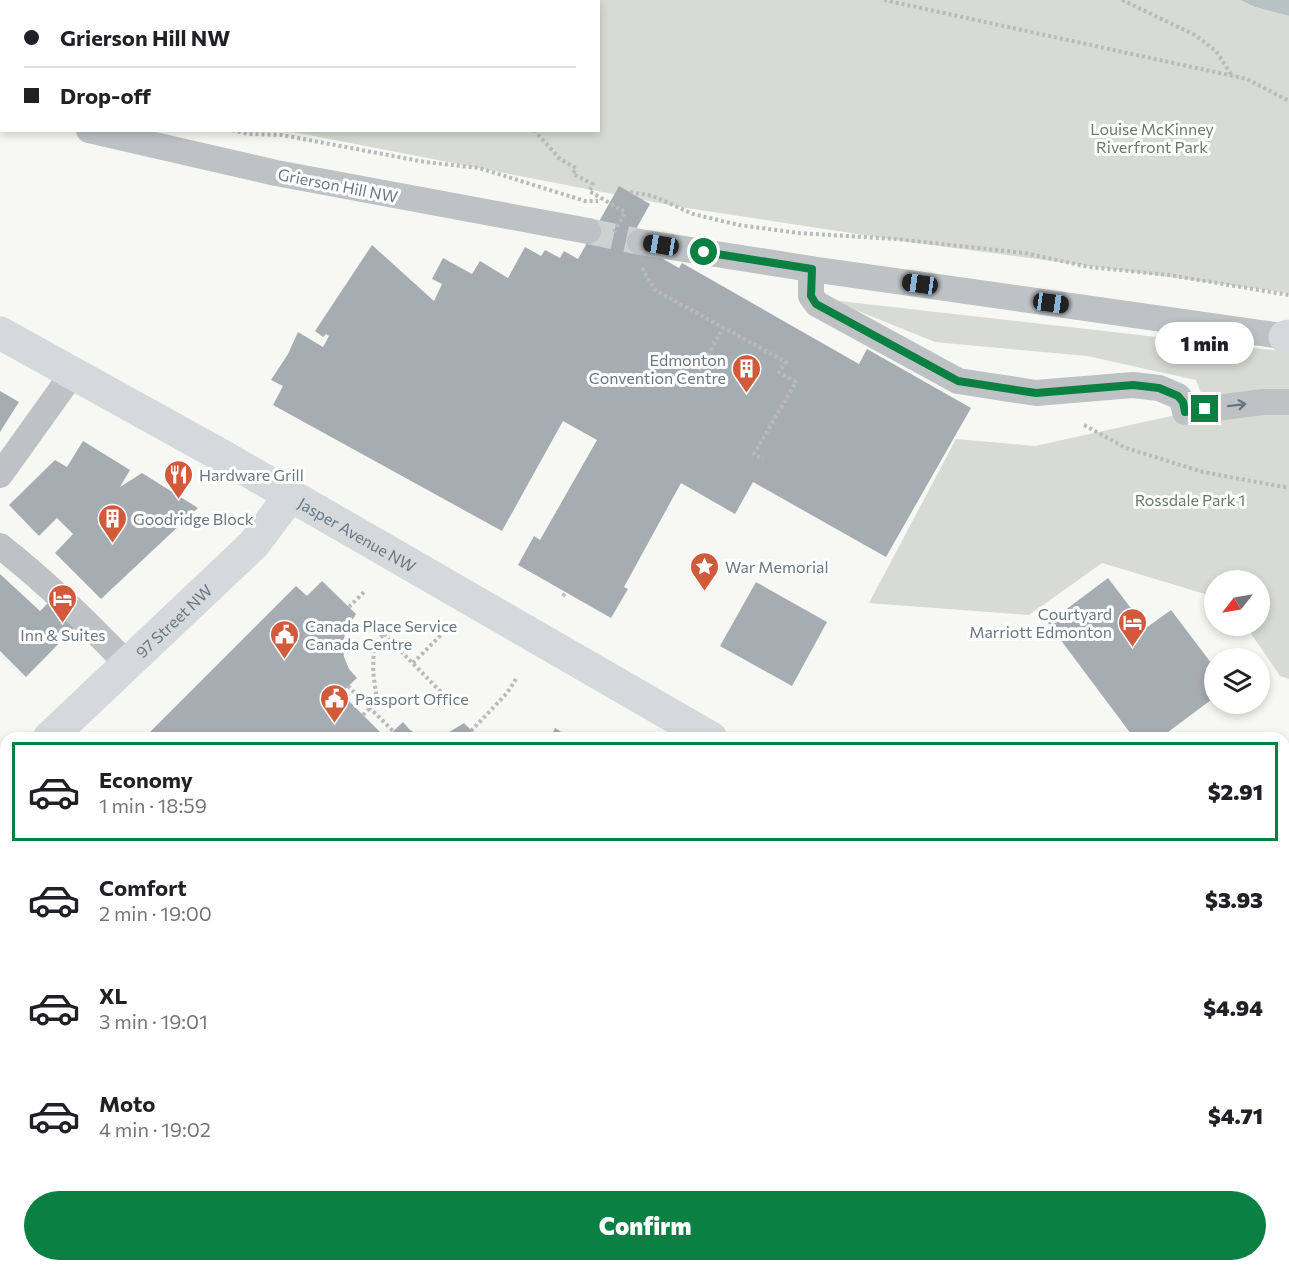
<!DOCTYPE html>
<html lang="en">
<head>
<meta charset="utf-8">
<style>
  body { margin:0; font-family:Commissioner,sans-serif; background:#f2f2f2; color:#202124; height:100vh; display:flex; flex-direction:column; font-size:22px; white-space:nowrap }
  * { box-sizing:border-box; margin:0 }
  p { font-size:20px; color:#757577 }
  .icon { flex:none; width:33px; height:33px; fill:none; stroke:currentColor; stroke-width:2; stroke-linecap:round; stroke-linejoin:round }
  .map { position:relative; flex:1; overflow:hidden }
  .drawer { position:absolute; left:0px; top:732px; width:1290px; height:540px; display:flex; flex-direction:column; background:#fff; border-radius:18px 18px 0 0; box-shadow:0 3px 9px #0003 }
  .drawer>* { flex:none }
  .banner { position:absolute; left:0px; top:0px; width:600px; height:132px; box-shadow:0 3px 9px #0003; display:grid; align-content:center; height:132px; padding:0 24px; background:#fff }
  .needle { width:39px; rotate:239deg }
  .controls { position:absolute; left:1204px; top:570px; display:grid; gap:12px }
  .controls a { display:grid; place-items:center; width:66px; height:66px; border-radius:50%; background:#fff; box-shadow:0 3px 9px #0003; font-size:30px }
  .end { position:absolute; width:27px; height:27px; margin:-14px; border:8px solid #0b8043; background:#fff; box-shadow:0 0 0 3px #fff }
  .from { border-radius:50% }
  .bubble { position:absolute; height:42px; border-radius:21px; background:#fff; box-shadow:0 3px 9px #0003; font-size:20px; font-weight:800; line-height:42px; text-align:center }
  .car { position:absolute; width:18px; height:36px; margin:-18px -9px; border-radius:8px; box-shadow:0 0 4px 2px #0007; background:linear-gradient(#222 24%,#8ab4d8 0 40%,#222 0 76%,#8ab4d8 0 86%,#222 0) }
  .banner b { display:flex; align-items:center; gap:21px; height:57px; font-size:22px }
  .banner b+b { border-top:2px solid #e0e0e0 }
  .banner i { width:15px; height:15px; background:#202124 }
  ul { padding:10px 0 0; list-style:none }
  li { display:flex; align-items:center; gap:18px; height:99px; margin:0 12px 9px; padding:0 12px; border:3px solid transparent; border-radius:0px }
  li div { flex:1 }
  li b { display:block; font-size:22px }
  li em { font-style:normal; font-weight:800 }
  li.current { border-color:#0b8043 }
  li>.icon { width:54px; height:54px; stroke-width:1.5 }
  .primary-button { display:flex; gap:12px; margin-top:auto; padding:12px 24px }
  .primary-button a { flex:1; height:69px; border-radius:36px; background:#0b8043; color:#fff; font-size:24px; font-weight:800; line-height:69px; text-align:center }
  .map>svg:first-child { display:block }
  .green { fill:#d7dbd4 }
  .water { fill:#b8c2c6 }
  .building { fill:#a6adb2 }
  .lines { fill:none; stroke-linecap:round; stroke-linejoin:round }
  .minor-tunnel { stroke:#ccd1d2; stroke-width:26; stroke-dasharray:26 13; stroke-linecap:butt }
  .path { stroke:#b8bbbd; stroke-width:4; stroke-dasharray:3 3; stroke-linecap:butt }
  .minor { stroke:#bec2c5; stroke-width:26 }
  .major { stroke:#d5d9dc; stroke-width:33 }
  .tram { stroke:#a0a6ab; stroke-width:1.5 }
  .oneway { stroke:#697782 }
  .route { stroke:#0b8043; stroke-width:8 }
  .labels { text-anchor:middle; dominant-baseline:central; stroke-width:6; stroke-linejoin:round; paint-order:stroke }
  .park-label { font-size:16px; fill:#6b7a67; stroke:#fff }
  .street-label { font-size:16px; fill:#697782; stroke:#fff }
  .poi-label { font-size:16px; fill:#697782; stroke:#fff; text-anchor:start }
</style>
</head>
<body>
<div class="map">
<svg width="1289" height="1272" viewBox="0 0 1289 1272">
  <rect width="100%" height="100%" fill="#f7f7f4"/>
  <!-- green -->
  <g class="green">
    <path d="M0 0H1240L1255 7 1289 16V293L910 242 680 207 288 131 598 130V2H2L1 64Z"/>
    <path d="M831 300 1289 352V394L1203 398 1196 380 1087 356 935 342Z"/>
    <path d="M1289 413V679L1280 676 1246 626H1260V580H1215V597L1102 563 1029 615 869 603 956 439 1035 446 1176 415Z"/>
    <path d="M1284 1004 1289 1007V1179L1284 1183Z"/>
  </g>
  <!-- water -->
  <path class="water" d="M1240 0H1289V16L1255 7Z"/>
  <!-- building -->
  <g class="building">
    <path d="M619 186 650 204 630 240 679 268 682 263 859 364 867 349 971 408 886 557 753 482 735 514 681 483 624 587 628 589 611 618 518 565 534 536 540 540 597 440 563 421 502 531 273 405 283 386 271 380 288 354 298 332 323 347 329 336 326 334 323 337 315 331 372 245 434 301 442 284 432 279 443 258 472 274 480 261 508 278 525 247 541 256 545 250 560 258 564 251 578 259Z"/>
    <path d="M0 391 19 402 0 432Z"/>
    <path d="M83 441 130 470 120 487 142 473 198 508 101 599 55 553 73 534 57 518 39 536 9 505 55 460 67 467Z"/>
    <path d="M0 574 40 611 52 599 78 624 26 677 0 651Z"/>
    <path d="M1108 578 1146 628 1171 610 1215 668V697L1160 738H1134L1048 623Z"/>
    <path d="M322 581 356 614 345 633 343 647 344 657 349 669 357 678 341 693 386 738 403 722 410 730 417 734 430 736V738H144L296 586 307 596Z"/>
    <path d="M756 582 827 622 792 686 720 646Z"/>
    <path d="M464 723 479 738H432V736L446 734Z"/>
    <path d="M555 728 571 738H550Z"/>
    <path d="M1289 873V923L1284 916V878Z"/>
    <path d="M6 875V1027L0 1033V881Z"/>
    <path d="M143 1266H506L498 1272H151Z"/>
    <path d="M703 1266H913L917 1272H708Z"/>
    <path d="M1029 1266H1136L1141 1272H1026L1024 1269Z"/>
  </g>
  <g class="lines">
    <!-- minor-tunnel -->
    <path class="minor-tunnel" d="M588 231 640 242"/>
    <!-- path -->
    <g class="path">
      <path d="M309 0 316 2"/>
      <path d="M884 0 1247 79 1289 101"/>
      <path d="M1122 0 1195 35 1216 51 1233 77"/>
      <path d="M130 2 132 0"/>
      <path d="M0 76 2 77"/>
      <path d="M232 130 248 134 282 135 425 162 479 168 585 201H598"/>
      <path d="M534 130 560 159 576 168 573 174 593 184 589 191 625 212 613 234"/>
      <path d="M630 192 653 196 693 214 739 225 798 233 896 239 1025 253 1089 267 1169 275 1289 295"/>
      <path d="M642 268 655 290 786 362 779 372 796 382 754 454 763 459"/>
      <path d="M699 371 723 328"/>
      <path d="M1084 425 1126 448 1203 472 1289 488"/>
      <path d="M563 596 566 592"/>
      <path d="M349 607 366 590"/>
      <path d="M384 634 441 692 431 702 404 703 377 701 373 671 374 644Z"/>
      <path d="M413 663 442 634"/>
      <path d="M348 686 393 731"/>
      <path d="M363 715 370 708"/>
      <path d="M471 731 507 693 516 679"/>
      <path d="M1284 1091 1289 1087"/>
      <path d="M1284 1145 1289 1151"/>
      <path d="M1284 1159 1289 1165"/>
      <path d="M1284 1191 1289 1187"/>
    </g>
    <!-- minor -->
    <g class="minor">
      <path d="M0 105H2"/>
      <path d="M89 130 276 173 588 231"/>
      <path d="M640 242 811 269 1289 337"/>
      <path d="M811 269V296L817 304 958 381 1036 393 1133 385 1159 388 1178 396 1183 402 1185 412 1263 402H1289"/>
      <path d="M0 475 73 373"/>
      <path d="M0 546C46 582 87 622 127 664"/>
      <path d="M0 1224 6 1229"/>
      <path d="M54 1266 61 1272"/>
      <path d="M623 1266 628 1272"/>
      <path d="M671 1266 676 1272"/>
      <path d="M924 1266 929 1272"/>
      <path d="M565 1272 573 1266"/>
    </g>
    <!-- major -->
    <g class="major">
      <path id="s1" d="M0 333 224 457 711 738"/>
      <path d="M1285 337 1289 336"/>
      <path id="s2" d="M49 738 254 544 290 496"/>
      <path d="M0 784 6 779"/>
      <path d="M1284 1250 1289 1246"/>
      <path d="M1218 1266 1223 1272"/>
      <path d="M1257 1272 1264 1266"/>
    </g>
    <!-- tram -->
    <g class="tram">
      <path d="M0 1254 6 1259"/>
      <path d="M15 1266 22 1272"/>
    </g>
  </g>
  <!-- one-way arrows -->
  <defs><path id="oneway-shaft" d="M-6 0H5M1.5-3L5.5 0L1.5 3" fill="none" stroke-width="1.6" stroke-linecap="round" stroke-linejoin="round" transform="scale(1.5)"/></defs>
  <use class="oneway" href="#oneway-shaft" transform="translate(1237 405) rotate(-7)"/>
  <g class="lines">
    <!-- route -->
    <path class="route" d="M704 252 812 269 811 296 816 304 958 381 1036 393 1133 385 1159 388 1178 396 1183 402 1185 412 1205 409"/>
  </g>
  <!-- icons -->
  <defs>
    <symbol id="building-pin" viewBox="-11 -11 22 30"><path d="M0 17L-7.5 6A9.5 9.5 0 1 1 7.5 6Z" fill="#d05a3a" stroke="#fff"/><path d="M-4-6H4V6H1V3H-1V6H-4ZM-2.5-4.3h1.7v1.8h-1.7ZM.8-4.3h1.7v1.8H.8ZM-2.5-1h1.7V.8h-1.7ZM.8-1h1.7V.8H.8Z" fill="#fff"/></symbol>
    <symbol id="restaurant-pin" viewBox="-11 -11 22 30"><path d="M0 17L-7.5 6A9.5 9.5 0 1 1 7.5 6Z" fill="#d05a3a" stroke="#fff"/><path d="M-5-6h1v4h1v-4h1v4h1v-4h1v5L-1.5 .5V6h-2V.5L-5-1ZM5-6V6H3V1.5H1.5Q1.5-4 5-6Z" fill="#fff"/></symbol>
    <symbol id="sight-pin" viewBox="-11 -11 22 30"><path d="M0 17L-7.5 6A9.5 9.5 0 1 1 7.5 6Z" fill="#d05a3a" stroke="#fff"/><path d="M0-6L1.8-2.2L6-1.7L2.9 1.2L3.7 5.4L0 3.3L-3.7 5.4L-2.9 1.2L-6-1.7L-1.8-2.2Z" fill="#fff"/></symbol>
    <symbol id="hotel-pin" viewBox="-11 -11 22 30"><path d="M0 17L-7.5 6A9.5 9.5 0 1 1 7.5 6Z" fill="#d05a3a" stroke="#fff"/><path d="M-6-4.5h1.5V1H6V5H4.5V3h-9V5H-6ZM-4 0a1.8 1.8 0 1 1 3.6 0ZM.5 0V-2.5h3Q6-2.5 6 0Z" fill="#fff"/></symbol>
    <symbol id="civic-pin" viewBox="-11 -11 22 30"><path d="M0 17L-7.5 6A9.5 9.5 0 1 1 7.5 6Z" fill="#d05a3a" stroke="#fff"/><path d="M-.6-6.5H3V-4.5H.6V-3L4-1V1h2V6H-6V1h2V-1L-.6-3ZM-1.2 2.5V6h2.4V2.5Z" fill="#fff"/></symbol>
  </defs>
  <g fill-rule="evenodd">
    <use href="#building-pin" x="730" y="352" width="33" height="45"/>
    <use href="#restaurant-pin" x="162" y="458" width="33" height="45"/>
    <use href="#building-pin" x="96" y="502" width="33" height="45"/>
    <use href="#sight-pin" x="688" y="550" width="33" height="45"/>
    <use href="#hotel-pin" x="46" y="582" width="33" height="45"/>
    <use href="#hotel-pin" x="1116" y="606" width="33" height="45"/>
    <use href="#civic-pin" x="268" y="618" width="33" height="45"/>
    <use href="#civic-pin" x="318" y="682" width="33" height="45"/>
  </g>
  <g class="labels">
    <!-- park labels -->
    <g class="park-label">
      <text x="1152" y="128">Louise McKinney<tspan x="1152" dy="18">Riverfront Park</tspan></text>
      <text x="1190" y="499">Rossdale Park 1</text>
    </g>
    <!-- street labels -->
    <g class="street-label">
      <text transform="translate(338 185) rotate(11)">Grierson Hill NW</text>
      <text stroke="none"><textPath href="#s1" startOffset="410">Jasper Avenue NW</textPath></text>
      <text stroke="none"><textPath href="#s2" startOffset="171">97 Street NW</textPath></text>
    </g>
    <!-- poi labels -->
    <g class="poi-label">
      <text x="726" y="359" text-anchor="end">Edmonton<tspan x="726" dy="18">Convention Centre</tspan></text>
      <text x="199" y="474">Hardware Grill</text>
      <text x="133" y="518">Goodridge Block</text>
      <text x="725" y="566">War Memorial</text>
      <text x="1112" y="613" text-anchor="end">Courtyard<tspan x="1112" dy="18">Marriott Edmonton</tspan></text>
      <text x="305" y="625">Canada Place Service<tspan x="305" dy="18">Canada Centre</tspan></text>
      <text x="63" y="634" text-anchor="middle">Inn &amp; Suites</text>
      <text x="355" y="698">Passport Office</text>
    </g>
  </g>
</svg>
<div class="controls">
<a><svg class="needle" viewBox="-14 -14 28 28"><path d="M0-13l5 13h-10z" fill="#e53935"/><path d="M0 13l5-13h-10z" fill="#757577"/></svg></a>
<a><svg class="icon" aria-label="layers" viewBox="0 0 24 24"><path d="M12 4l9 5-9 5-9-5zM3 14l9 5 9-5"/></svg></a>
</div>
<i class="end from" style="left:704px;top:252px"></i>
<i class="end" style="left:1205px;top:409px"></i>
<div class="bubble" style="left:1155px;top:322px;width:99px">1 min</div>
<i class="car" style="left:661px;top:245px;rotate:279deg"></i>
<i class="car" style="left:920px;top:284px;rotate:278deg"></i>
<i class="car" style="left:1051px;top:303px;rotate:98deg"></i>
<div class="banner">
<b><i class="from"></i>Grierson Hill NW</b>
<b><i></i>Drop-off</b>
</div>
<section class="drawer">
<ul>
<li class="current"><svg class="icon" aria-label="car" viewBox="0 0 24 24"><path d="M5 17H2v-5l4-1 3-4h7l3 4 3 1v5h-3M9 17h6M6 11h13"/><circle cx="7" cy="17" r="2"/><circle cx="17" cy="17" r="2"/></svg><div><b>Economy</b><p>1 min · 18:59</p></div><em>$2.91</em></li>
<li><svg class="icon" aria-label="car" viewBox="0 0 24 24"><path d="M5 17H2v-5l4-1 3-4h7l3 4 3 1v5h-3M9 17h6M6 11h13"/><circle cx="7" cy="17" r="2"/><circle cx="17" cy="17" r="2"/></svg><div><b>Comfort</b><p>2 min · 19:00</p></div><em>$3.93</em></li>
<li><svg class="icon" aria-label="car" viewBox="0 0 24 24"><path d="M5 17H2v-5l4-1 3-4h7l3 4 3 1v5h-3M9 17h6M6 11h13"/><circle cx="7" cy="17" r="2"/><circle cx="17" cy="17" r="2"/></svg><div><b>XL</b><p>3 min · 19:01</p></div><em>$4.94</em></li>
<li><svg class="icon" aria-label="car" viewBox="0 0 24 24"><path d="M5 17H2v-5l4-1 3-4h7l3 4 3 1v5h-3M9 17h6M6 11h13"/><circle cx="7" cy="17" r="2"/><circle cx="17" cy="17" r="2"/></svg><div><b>Moto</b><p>4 min · 19:02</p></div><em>$4.71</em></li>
</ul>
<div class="primary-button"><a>Confirm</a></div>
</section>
</div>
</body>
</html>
